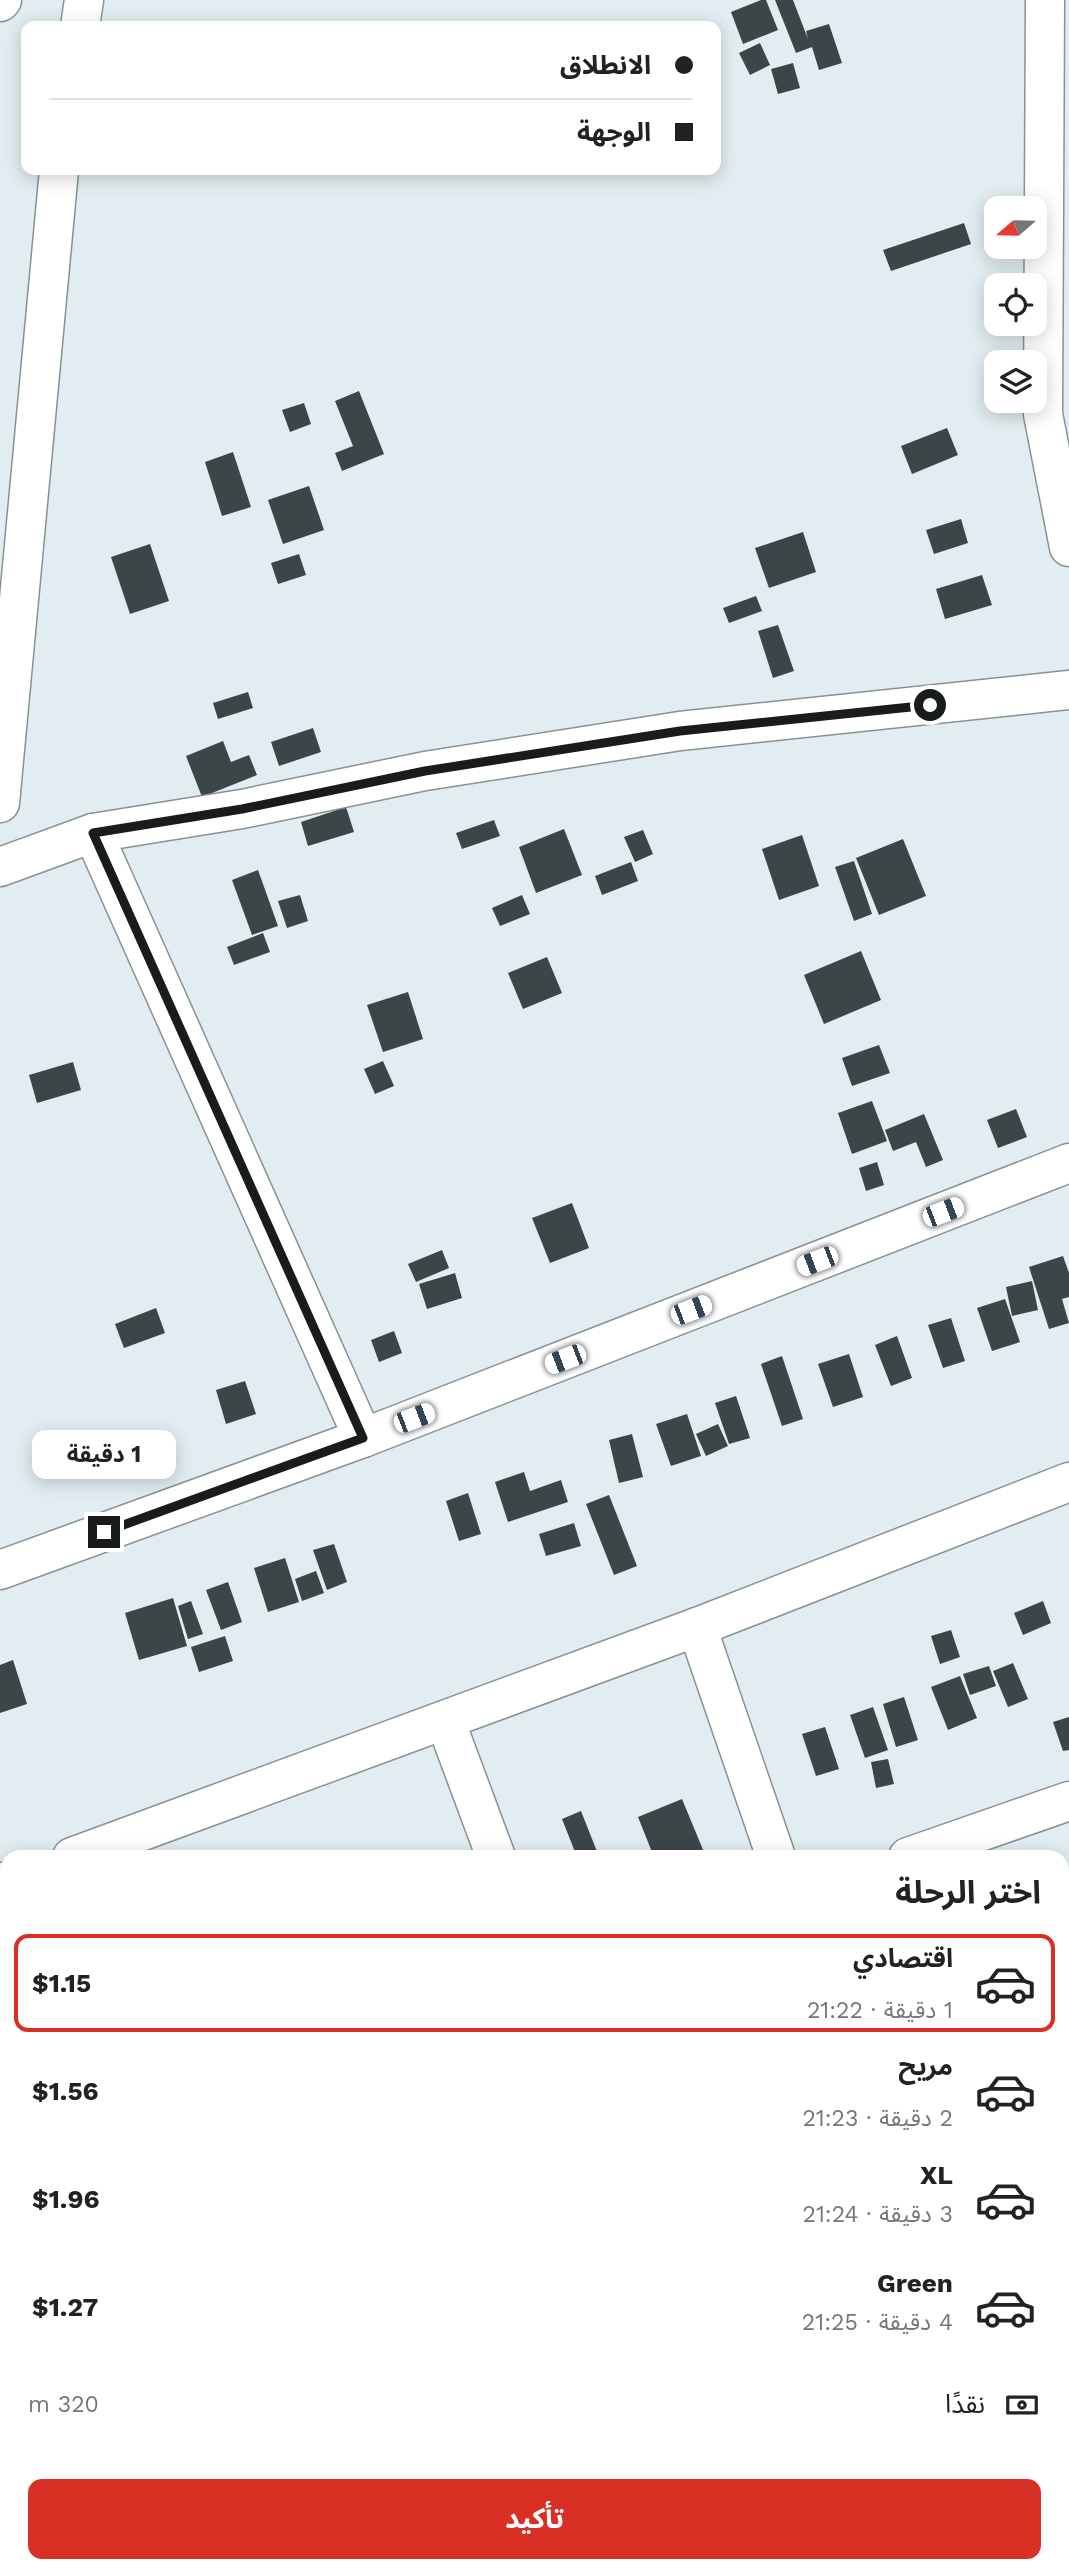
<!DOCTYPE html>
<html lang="ar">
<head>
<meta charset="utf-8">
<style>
  body { margin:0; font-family:"Work Sans","Noto Sans Arabic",sans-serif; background:#f6f6f6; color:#222; direction:rtl; height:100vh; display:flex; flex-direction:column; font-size:26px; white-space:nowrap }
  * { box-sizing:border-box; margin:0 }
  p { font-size:23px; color:#767676 }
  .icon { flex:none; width:38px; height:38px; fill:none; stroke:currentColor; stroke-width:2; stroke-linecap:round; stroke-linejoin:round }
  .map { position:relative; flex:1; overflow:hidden; direction:ltr }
  .side { position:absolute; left:0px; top:1850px; width:1069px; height:723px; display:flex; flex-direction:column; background:#fff; border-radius:21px 21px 0 0; box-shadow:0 4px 18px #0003; direction:rtl }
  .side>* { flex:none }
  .guide { position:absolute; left:21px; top:21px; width:700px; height:154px; border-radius:14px; box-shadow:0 4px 18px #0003; direction:rtl; display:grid; align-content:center; height:154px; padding:0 28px; background:#fff }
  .needle { width:46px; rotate:250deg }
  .buttons { position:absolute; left:984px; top:196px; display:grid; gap:14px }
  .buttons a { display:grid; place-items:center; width:63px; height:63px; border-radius:14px; background:#fff; box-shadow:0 4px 18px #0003; font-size:35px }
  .end { position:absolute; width:32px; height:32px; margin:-16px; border:9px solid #181c1d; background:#fff; box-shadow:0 0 0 4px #fff }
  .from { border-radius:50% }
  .bubble { position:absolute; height:49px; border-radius:14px; background:#fff; box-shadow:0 4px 18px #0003; font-size:23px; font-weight:700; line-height:49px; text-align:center; direction:rtl }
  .car { position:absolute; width:21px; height:42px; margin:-21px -10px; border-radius:9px; box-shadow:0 0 5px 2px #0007; background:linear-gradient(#fff 24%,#345 0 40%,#fff 0 76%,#345 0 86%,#fff 0) }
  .guide b { display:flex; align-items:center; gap:24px; height:66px; font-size:26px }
  .guide b+b { border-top:2px solid #e0e0e0 }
  .guide i { width:18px; height:18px; background:#222 }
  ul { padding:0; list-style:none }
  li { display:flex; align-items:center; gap:21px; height:98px; margin:0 14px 10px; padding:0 14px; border:4px solid transparent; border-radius:14px }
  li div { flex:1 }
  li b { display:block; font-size:26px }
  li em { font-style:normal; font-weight:700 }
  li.selected { border-color:#d93025 }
  li>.icon { width:63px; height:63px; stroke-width:1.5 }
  h2 { padding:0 28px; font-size:32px; line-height:84px }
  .pay { display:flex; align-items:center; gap:18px; height:77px; padding:0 28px; font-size:26px }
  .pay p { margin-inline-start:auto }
  .action { display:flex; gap:14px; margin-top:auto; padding:14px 28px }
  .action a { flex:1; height:80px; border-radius:14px; background:#d93025; color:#fff; font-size:28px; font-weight:700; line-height:80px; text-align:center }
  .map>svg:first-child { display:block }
  .building { fill:#3c4648 }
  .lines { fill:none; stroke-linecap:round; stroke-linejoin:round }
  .minor-casing { stroke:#879295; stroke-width:41 }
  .minor { stroke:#fff; stroke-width:38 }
  .route { stroke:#181c1d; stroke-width:9 }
</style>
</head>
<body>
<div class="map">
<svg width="1069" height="2571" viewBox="0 0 1069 2571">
  <rect width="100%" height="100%" fill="#e1edf0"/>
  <!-- building -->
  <g class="building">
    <path d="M761 0H766L778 30 743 44 731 12Z"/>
    <path d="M775 0H793L808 39 806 31 829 24 842 63 819 70 812 47 796 53Z"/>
    <path d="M760 43 770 65 750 75 739 53Z"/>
    <path d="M793 63 800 88 778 94 771 69Z"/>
    <path d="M964 223 971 244 891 271 883 250Z"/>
    <path d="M359 391 384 454 342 471 335 453 353 446 335 401Z"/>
    <path d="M304 403 311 424 290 432 282 410Z"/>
    <path d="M947 428 958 455 912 474 901 446Z"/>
    <path d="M233 452 251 507 222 516 205 462Z"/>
    <path d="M309 486 324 530 283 544 268 500Z"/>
    <path d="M961 519 968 543 934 554 926 530Z"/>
    <path d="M803 532 816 572 769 588 755 548Z"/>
    <path d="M150 544 169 601 130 614 111 557Z"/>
    <path d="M299 554 306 575 278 584 271 563Z"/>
    <path d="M982 575 992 605 945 619 936 589Z"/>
    <path d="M756 596 762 611 729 623 723 608Z"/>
    <path d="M778 625 794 671 773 678 758 631Z"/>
    <path d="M248 692 253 708 218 719 213 703Z"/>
    <path d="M313 728 321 752 279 766 271 742Z"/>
    <path d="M223 741 231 762 249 755 257 775 202 797 186 756Z"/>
    <path d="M346 807 354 832 308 846 301 822Z"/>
    <path d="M494 820 500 836 462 849 456 833Z"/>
    <path d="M564 829 582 875 536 893 519 847Z"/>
    <path d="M643 830 653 854 635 862 624 837Z"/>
    <path d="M802 835 819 886 779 900 762 849Z"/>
    <path d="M903 839 926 896 879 915 856 858Z"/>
    <path d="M854 861 872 914 854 921 835 867Z"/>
    <path d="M631 862 638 881 602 895 595 876Z"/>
    <path d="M258 870 278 926 252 935 232 880Z"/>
    <path d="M300 895 308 921 287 928 278 901Z"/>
    <path d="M522 895 530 914 500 926 492 908Z"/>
    <path d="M263 933 270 952 234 965 227 947Z"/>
    <path d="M861 951 881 1000 824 1024 804 975Z"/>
    <path d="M547 957 562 993 523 1009 508 973Z"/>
    <path d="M408 992 423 1039 383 1052 367 1005Z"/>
    <path d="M879 1045 890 1073 852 1086 842 1058Z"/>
    <path d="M383 1061 394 1086 375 1094 364 1069Z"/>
    <path d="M73 1062 81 1090 37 1103 29 1075Z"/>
    <path d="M872 1101 887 1141 852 1154 838 1113Z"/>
    <path d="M1016 1109 1027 1137 998 1148 987 1120Z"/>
    <path d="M924 1114 943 1160 926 1167 916 1142 893 1151 885 1130Z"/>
    <path d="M877 1162 884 1185 866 1191 859 1168Z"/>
    <path d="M572 1203 589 1248 550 1263 532 1218Z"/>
    <path d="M442 1250 449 1268 416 1282 408 1264Z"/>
    <path d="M1063 1256 1069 1273V1297L1062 1299 1069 1323 1049 1329 1029 1267Z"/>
    <path d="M455 1273 462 1298 427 1309 419 1284Z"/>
    <path d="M1032 1281 1038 1310 1012 1316 1006 1287Z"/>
    <path d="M1005 1299 1020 1342 992 1351 977 1308Z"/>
    <path d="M156 1308 165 1333 124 1348 115 1324Z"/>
    <path d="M951 1318 965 1361 943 1368 928 1325Z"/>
    <path d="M394 1331 402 1353 379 1362 371 1340Z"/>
    <path d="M897 1336 912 1378 891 1386 875 1345Z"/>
    <path d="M849 1354 863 1397 833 1407 818 1364Z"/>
    <path d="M782 1356 803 1419 782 1426 761 1364Z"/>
    <path d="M245 1381 256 1414 226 1424 216 1390Z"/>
    <path d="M736 1396 750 1438 729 1444 715 1403Z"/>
    <path d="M687 1414 701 1456 671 1466 656 1424Z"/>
    <path d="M718 1424 728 1446 706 1456 696 1434Z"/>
    <path d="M632 1434 643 1477 619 1483 609 1440Z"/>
    <path d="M524 1472 530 1491 561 1480 568 1502 508 1522 495 1482Z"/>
    <path d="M468 1493 481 1534 459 1541 446 1501Z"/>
    <path d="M609 1495 637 1566 614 1575 586 1504Z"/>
    <path d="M574 1523 581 1546 546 1556 539 1534Z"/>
    <path d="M334 1544 347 1582 327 1590 313 1550Z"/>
    <path d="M285 1558 299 1602 268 1612 254 1568Z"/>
    <path d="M316 1571 324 1593 302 1601 295 1579Z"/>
    <path d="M228 1582 242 1622 221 1630 206 1590Z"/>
    <path d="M173 1598 187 1646 139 1660 125 1613Z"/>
    <path d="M191 1601 203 1634 188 1639 178 1606Z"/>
    <path d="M1043 1601 1051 1623 1023 1635 1014 1613Z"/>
    <path d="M951 1630 960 1657 940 1664 931 1636Z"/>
    <path d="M225 1636 233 1661 199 1672 191 1647Z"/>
    <path d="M13 1660 27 1704 0 1713V1665Z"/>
    <path d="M1013 1663 1028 1699 1008 1707 993 1671Z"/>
    <path d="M989 1666 996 1686 970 1695 963 1674Z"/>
    <path d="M960 1676 977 1718 948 1730 931 1687Z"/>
    <path d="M904 1697 918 1740 896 1747 883 1704Z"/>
    <path d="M873 1707 888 1750 865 1758 850 1715Z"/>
    <path d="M1069 1717V1750L1063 1751 1053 1722Z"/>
    <path d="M825 1727 839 1769 816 1776 802 1734Z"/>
    <path d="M888 1759 894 1784 876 1788 871 1762Z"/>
    <path d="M682 1799 706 1857H654L638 1817Z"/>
    <path d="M581 1811 598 1854 591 1857H577L562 1819Z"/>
    <path d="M257 2566H287L289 2571H253L252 2567Z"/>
    <path d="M318 2566H342L344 2571H320Z"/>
    <path d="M704 2566H740L742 2571H706Z"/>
    <path d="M769 2566H795L798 2571H772Z"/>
    <path d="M832 2566H854L856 2571H833Z"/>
  </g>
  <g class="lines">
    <defs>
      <g id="minor">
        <path d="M1045 0 1043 414 1069 547"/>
        <path d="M0 2 2 0"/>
        <path d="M80 26 84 0"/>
        <path d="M0 803 59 170"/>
        <path d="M93 833 363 1438"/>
        <path d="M0 867 93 833 242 809 425 771 680 731 1069 690"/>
        <path d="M0 1570 363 1438 1069 1163"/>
        <path d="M697 1627 776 1857"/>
        <path d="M445 1720 496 1857"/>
        <path d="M72 1857 697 1627 1069 1482"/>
        <path d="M908 1857 1069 1801"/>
        <path d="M0 1883 7 1881"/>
        <path d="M0 2210 7 2230"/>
        <path d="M1062 2348 1069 2345"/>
        <path d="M127 2566 129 2571"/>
        <path d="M394 2566 396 2571"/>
        <path d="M1041 2566 1043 2571"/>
        <path d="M472 2571 487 2566"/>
      </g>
    </defs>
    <!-- minor casing -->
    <use href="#minor" class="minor-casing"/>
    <!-- minor -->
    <use href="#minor" class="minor"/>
  </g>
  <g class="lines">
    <!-- route -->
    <path class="route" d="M104 1532 363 1438 93 833 242 809 425 771 680 731 930 705"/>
  </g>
</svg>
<div class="buttons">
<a><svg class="needle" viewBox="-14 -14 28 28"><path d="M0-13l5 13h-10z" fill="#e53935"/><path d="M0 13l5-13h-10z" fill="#767676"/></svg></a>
<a><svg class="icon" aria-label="locate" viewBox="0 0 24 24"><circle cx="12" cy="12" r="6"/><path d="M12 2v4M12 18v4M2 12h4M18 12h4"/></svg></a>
<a><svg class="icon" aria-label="layers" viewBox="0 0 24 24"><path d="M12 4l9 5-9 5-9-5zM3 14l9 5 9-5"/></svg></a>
</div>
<i class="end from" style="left:930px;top:705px"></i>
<i class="end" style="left:104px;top:1532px"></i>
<div class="bubble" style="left:32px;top:1430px;width:144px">1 دقيقة</div>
<i class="car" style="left:943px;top:1212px;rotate:69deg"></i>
<i class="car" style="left:817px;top:1261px;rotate:249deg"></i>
<i class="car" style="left:691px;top:1310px;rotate:69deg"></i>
<i class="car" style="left:565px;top:1359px;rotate:249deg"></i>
<i class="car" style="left:414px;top:1418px;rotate:69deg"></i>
<div class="guide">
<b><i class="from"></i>الانطلاق</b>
<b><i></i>الوجهة</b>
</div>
<section class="side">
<h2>اختر الرحلة</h2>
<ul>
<li class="selected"><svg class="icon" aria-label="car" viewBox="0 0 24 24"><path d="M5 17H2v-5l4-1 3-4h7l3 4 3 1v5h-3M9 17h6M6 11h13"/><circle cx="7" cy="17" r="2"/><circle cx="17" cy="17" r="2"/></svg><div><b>اقتصادي</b><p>1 دقيقة · 21:22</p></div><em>$1.15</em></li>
<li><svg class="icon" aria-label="car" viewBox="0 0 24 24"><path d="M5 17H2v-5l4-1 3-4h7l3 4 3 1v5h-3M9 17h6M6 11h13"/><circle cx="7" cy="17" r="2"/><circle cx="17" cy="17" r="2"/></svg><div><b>مريح</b><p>2 دقيقة · 21:23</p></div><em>$1.56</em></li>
<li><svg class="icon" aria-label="car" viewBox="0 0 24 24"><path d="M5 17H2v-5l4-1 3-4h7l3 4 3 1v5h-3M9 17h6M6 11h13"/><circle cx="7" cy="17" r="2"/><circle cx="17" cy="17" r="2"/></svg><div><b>XL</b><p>3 دقيقة · 21:24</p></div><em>$1.96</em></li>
<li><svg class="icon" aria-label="car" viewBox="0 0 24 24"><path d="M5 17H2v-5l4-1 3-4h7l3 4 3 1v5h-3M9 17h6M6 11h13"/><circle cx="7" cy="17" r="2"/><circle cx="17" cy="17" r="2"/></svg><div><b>Green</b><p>4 دقيقة · 21:25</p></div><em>$1.27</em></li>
</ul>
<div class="pay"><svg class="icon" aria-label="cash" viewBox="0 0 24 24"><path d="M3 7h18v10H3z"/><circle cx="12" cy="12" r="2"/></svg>نقدًا<p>320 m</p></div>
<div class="action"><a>تأكيد</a></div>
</section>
</div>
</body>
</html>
